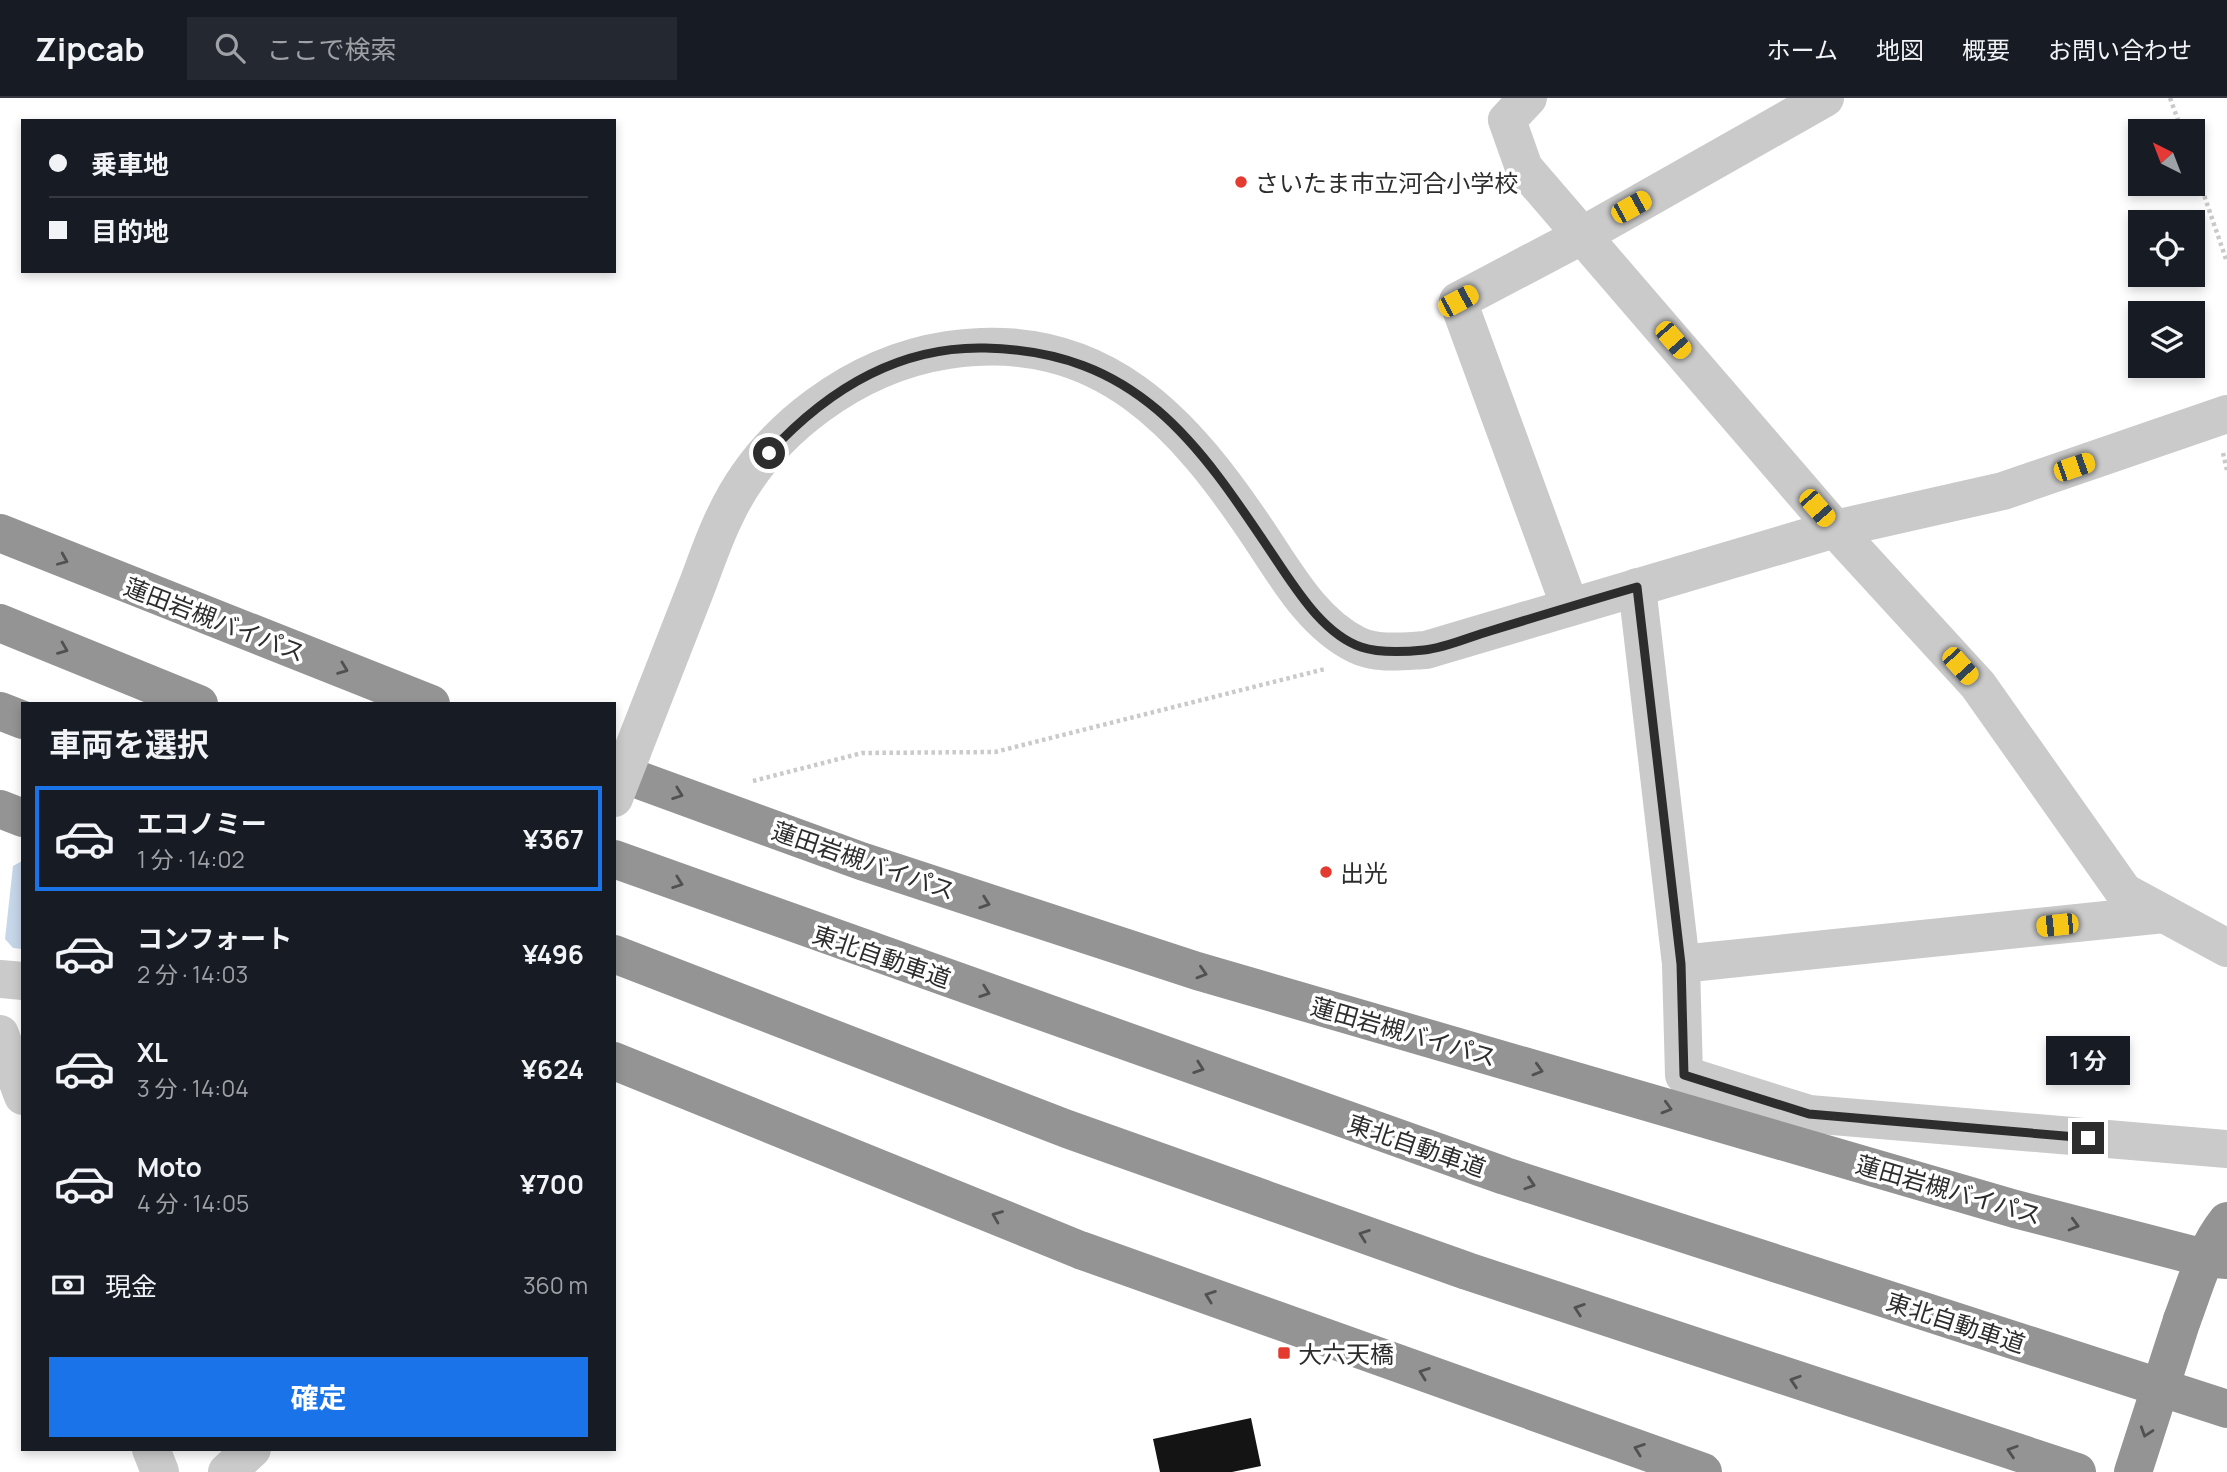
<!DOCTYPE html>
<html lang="ja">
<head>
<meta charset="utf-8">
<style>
  body { margin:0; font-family:Manrope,"Noto Sans JP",sans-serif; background:#242831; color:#f1f3f6; height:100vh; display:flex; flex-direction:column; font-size:26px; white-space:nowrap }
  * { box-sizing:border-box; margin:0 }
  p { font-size:23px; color:#9ea1a6 }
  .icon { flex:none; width:38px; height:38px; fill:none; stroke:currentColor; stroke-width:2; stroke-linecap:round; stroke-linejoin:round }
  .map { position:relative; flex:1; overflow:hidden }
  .sheet { position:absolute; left:21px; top:604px; width:595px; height:749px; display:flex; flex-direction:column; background:#171b24; border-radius:0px; box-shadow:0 4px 10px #0003 }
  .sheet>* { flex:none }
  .hud { position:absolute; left:21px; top:21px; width:595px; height:154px; border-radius:0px; box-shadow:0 4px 10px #0003; display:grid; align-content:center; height:154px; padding:0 28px; background:#171b24 }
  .needle { width:46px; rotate:318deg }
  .buttons { position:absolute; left:2128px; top:21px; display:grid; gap:14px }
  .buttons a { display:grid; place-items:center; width:77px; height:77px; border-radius:0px; background:#171b24; box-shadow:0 4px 10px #0003; font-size:35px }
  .end { position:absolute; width:32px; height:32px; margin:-16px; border:9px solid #2d2d2d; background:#fff; box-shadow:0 0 0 4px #fff }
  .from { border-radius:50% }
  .bubble { position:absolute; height:49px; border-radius:0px; background:#171b24; box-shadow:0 4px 10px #0003; font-size:23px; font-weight:700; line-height:49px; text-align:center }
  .car { position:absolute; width:21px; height:42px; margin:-21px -10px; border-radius:9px; box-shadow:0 0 5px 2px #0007; background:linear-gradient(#f5c518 24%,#345 0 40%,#f5c518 0 76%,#345 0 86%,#f5c518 0) }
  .hud b { display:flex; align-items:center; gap:24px; height:66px; font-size:26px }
  .hud b+b { border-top:2px solid #363941 }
  .hud i { width:18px; height:18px; background:#f1f3f6 }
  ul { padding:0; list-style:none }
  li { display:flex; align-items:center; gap:21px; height:105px; margin:0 14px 10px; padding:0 14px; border:4px solid transparent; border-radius:0px }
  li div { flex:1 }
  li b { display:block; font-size:26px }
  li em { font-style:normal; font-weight:700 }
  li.active { border-color:#1a73e8 }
  li>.icon { width:63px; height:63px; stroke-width:1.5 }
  h2 { padding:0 28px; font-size:32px; line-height:84px }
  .pay { display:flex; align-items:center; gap:18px; height:77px; padding:0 28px; font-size:26px }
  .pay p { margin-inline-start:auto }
  .button { display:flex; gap:14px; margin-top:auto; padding:14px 28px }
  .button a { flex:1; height:80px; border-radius:0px; background:#1a73e8; color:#fff; font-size:28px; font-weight:700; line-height:80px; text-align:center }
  header { display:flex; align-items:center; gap:42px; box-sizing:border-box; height:98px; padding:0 35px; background:#171b24; border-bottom:2px solid #363941 }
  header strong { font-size:33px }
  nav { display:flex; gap:38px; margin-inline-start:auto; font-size:24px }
  .search { width:490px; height:63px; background:#242831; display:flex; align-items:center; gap:18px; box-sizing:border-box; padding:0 24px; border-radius:0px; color:#9ea1a6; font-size:26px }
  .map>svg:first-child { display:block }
  .water { fill:#c6d7ea }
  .building { fill:#141414 }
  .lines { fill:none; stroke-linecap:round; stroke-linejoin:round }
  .path { stroke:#cacaca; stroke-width:4.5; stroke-dasharray:3.5 3.5; stroke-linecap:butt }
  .minor { stroke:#cacaca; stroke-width:38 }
  .highway { stroke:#949494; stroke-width:38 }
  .minor-bridge { stroke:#cacaca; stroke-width:38 }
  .highway-bridge { stroke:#949494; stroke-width:38 }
  .oneway { stroke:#515151 }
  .route { stroke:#2d2d2d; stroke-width:9 }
  .poi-dot { fill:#e33b30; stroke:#fff; stroke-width:2.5 }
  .labels { text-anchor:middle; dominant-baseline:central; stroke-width:7; stroke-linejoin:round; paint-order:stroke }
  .poi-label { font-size:24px; fill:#2d2d2d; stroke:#fff; text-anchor:start }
  .street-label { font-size:24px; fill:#2d2d2d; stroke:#fff }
</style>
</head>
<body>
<header>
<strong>Zipcab</strong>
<div class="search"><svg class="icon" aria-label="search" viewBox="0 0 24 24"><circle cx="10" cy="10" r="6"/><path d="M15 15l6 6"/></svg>ここで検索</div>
<nav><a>ホーム</a><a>地図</a><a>概要</a><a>お問い合わせ</a></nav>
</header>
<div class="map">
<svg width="2227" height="1374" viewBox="0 0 2227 1374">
  <rect width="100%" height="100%" fill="#fff"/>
  <!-- water -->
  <path class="water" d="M22 763H23V851L13 850 5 841 13 768Z"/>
  <!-- building -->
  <path class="building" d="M1251 1320 1261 1368 1232 1374H1160L1153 1341Z"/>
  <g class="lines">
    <!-- path -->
    <g class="path">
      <path d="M2170 0 2182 33"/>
      <path d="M2193 65 2227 164"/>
      <path d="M2223 355 2227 372"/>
      <path d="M753 683 862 655 995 654 1325 571"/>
    </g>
    <!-- minor -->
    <g class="minor">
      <path d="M1528 0 1507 22 1524 70 1835 431 1978 587 2124 794 2227 850"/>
      <path d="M1637 489 1681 866"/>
      <path d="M1570 509 1458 203 1583 137 1825 0"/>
      <path d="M632 654C653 600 674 547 695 493 705 468 713 442 725 418 765 332 856 266 948 252 1102 229 1185 325 1262 441 1288 480 1314 526 1357 547 1377 557 1405 553 1426 552L1835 431 2003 393 2227 316"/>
      <path d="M2164 816 1681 866 1684 977 1809 1016 2227 1051"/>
      <path d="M0 881 23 883"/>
      <path d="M0 936 23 998"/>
      <path d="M151 1351 160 1374"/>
      <path d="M227 1374 252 1351"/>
    </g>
    <!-- highway -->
    <g class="highway">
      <path d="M0 435 431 606"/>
      <path d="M0 525 199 606"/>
      <path d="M0 613 23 622"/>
      <path d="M614 673 861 763 1197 873 2015 1111 2204 1160 2227 1162"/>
      <path d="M0 711 23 720"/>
      <path d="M614 761 1505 1078 2227 1311"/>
      <path d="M614 856 1067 1031 1467 1173 2077 1374"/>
      <path d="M614 963 1080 1152 1703 1374"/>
      <path d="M2182 1222C2195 1188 2204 1152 2227 1123"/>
    </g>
    <!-- minor-bridge -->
    <path class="minor-bridge" d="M614 700 632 654"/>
    <!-- highway-bridge -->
    <path class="highway-bridge" d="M2133 1374 2182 1222"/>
  </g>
  <!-- one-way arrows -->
  <defs><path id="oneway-chevron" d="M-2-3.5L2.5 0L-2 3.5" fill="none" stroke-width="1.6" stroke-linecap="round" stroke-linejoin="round" transform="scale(1.75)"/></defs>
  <g class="oneway">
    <use href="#oneway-chevron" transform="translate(63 462) rotate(23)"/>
    <use href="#oneway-chevron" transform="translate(63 551) rotate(22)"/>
    <use href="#oneway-chevron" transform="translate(343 571) rotate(21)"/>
    <use href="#oneway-chevron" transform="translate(678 696) rotate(20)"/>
    <use href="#oneway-chevron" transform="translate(678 785) rotate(20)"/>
    <use href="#oneway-chevron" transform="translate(985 805) rotate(19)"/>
    <use href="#oneway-chevron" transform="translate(1202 875) rotate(17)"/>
    <use href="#oneway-chevron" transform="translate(985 894) rotate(19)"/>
    <use href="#oneway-chevron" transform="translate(1199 970) rotate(19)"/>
    <use href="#oneway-chevron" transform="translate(1538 972) rotate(16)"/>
    <use href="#oneway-chevron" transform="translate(1667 1010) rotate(16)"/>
    <use href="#oneway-chevron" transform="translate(1530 1086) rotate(18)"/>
    <use href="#oneway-chevron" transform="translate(997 1118) rotate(-158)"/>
    <use href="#oneway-chevron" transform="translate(2074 1127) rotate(15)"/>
    <use href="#oneway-chevron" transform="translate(1364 1137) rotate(-160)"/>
    <use href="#oneway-chevron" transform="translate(1210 1198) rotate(-160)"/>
    <use href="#oneway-chevron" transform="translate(1579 1211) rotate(-161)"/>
    <use href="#oneway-chevron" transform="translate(1424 1275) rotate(-160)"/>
    <use href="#oneway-chevron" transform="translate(1795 1283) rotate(-162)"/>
    <use href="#oneway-chevron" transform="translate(2146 1334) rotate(108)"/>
    <use href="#oneway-chevron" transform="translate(1639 1351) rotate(-160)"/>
    <use href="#oneway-chevron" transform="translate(2012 1353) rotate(-162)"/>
  </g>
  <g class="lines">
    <!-- route -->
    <path class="route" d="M769 355C827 292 898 248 985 250 1139 253 1199 346 1277 463 1298 494 1324 536 1361 549 1379 555 1405 554 1424 552 1446 550 1469 539 1490 533 1539 518 1588 503 1637 489L1681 866 1684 977 1809 1016 2088 1040"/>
  </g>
  <!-- markers -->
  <g class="poi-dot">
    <circle cx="1241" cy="84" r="7"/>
    <circle cx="1326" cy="774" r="7"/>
    <rect x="1277" y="1248" width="14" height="14" rx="3.5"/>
  </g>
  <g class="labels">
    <!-- poi labels -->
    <g class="poi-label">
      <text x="1255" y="84">さいたま市立河合小学校</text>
      <text x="1340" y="774">出光</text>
      <text x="1298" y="1255">大六天橋</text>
    </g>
    <!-- street labels -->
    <g class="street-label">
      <text transform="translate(215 521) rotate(21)">蓮田岩槻バイパス</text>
      <text transform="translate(864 762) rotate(19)">蓮田岩槻バイパス</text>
      <text transform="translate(882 858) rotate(19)">東北自動車道</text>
      <text transform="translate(1404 933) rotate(16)">蓮田岩槻バイパス</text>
      <text transform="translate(1417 1047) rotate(19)">東北自動車道</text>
      <text transform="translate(1949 1091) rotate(16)">蓮田岩槻バイパス</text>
      <text transform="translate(1956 1224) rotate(18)">東北自動車道</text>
    </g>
  </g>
</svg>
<div class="buttons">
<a><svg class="needle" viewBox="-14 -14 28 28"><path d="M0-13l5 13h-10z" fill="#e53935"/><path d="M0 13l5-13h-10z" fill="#9ea1a6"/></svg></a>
<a><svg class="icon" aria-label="locate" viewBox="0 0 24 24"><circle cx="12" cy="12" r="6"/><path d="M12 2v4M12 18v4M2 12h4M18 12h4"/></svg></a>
<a><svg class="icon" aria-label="layers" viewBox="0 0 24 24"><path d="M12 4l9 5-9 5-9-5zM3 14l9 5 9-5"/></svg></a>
</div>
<i class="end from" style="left:769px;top:355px"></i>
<i class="end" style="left:2088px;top:1040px"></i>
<div class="bubble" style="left:2046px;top:938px;width:84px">1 分</div>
<i class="car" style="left:1631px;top:109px;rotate:61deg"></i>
<i class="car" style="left:1458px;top:203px;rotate:62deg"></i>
<i class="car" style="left:1673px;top:242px;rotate:139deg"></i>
<i class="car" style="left:2074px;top:369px;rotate:71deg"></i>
<i class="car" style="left:1817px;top:410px;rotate:139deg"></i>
<i class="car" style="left:1960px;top:568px;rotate:138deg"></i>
<i class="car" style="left:2057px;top:827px;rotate:264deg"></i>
<div class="hud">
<b><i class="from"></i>乗車地</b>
<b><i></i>目的地</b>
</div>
<section class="sheet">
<h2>車両を選択</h2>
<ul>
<li class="active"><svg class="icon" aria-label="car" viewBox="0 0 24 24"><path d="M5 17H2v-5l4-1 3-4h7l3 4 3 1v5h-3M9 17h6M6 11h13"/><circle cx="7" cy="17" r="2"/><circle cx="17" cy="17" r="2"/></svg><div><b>エコノミー</b><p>1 分 · 14:02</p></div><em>¥367</em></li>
<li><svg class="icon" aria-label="car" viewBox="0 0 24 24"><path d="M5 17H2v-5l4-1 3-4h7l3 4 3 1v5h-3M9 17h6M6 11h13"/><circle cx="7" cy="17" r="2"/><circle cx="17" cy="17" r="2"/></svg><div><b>コンフォート</b><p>2 分 · 14:03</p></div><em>¥496</em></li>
<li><svg class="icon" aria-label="car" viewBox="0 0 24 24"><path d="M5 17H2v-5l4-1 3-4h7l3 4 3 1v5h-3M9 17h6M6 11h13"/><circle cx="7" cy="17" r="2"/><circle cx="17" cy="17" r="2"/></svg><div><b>XL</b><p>3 分 · 14:04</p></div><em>¥624</em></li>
<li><svg class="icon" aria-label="car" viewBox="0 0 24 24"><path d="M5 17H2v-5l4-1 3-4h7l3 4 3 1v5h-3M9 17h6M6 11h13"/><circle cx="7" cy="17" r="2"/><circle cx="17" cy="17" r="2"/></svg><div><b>Moto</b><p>4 分 · 14:05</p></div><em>¥700</em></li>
</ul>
<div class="pay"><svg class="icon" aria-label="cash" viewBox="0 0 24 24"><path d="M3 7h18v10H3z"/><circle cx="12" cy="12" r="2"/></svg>現金<p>360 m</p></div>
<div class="button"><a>確定</a></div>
</section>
</div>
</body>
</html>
